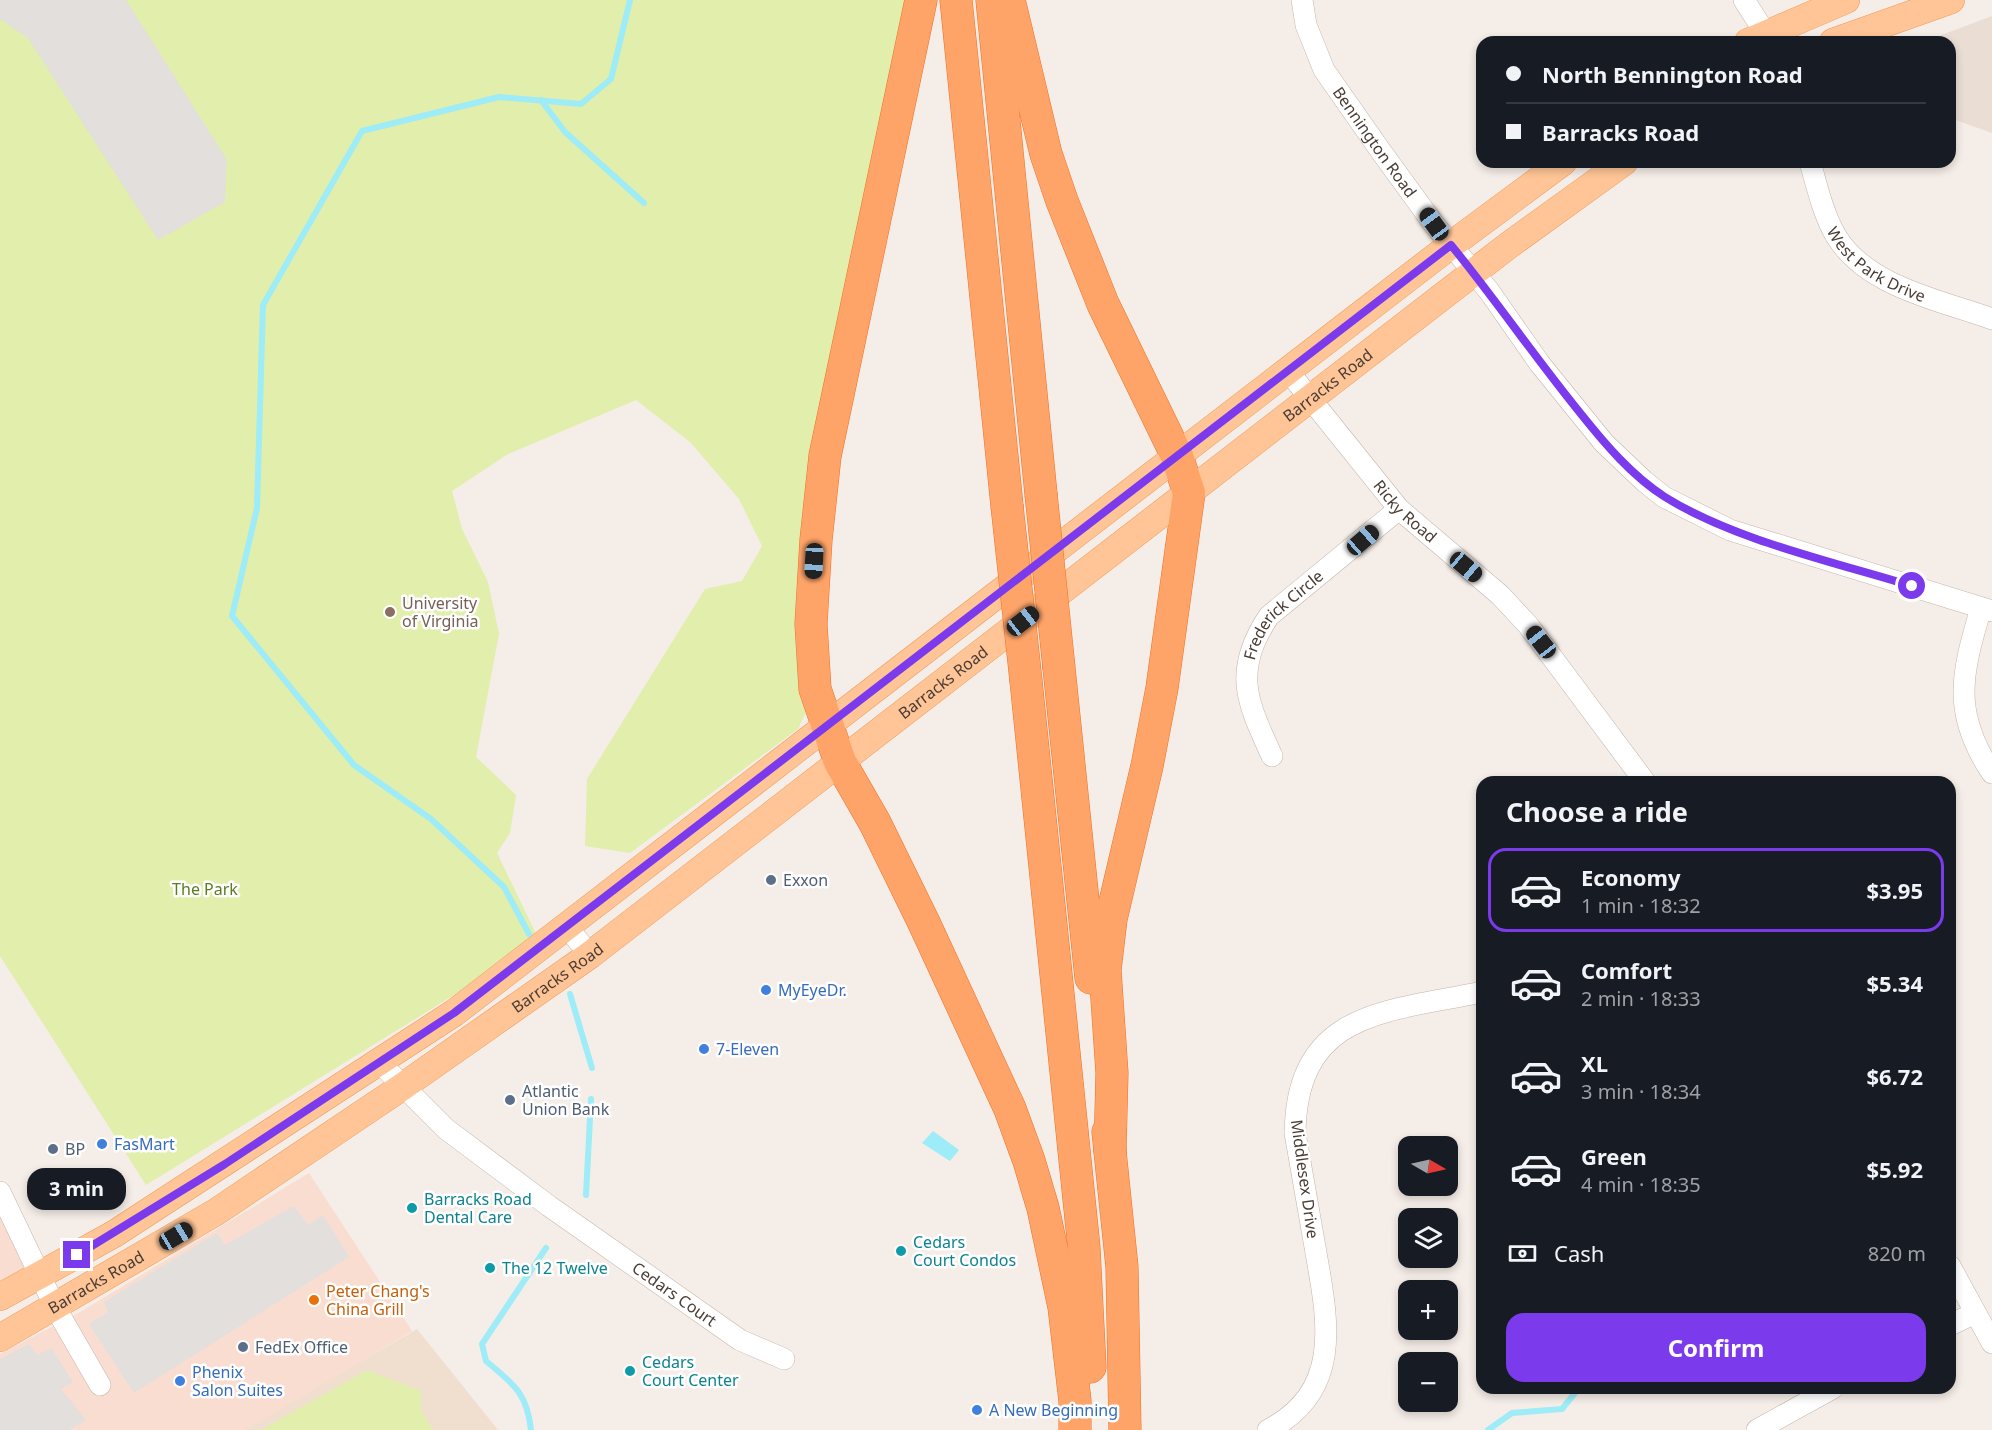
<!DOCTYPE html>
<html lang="en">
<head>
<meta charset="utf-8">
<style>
  body { margin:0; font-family:"Noto Sans",sans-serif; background:#242831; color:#f1f3f6; height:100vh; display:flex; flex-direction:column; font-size:22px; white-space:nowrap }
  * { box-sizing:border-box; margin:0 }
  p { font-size:20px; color:#9ea1a6 }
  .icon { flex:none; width:33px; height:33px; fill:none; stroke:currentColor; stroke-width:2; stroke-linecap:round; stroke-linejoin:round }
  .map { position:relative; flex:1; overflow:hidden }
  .side { position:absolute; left:1476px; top:776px; width:480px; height:618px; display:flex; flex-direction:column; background:#171b24; border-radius:18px; box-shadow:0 3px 9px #0003 }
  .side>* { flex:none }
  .guide { position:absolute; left:1476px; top:36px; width:480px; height:132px; border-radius:18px; box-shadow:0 3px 9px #0003; display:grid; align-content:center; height:132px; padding:0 30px; background:#171b24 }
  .needle { width:39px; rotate:99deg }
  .tools { position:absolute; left:1398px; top:1136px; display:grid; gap:12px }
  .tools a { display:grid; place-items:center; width:60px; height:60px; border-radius:12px; background:#171b24; box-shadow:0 3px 9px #0003; font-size:30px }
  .end { position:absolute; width:27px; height:27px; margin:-14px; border:8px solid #7c3aed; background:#fff; box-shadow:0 0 0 3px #fff }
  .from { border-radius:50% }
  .bubble { position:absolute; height:42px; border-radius:18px; background:#171b24; box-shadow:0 3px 9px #0003; font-size:20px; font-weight:700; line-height:42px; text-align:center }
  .car { position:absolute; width:18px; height:36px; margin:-18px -9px; border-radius:8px; box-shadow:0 0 4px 2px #0007; background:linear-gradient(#222 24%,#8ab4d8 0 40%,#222 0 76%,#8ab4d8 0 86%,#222 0) }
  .guide b { display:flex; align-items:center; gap:21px; height:57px; font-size:22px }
  .guide b+b { border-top:2px solid #363941 }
  .guide i { width:15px; height:15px; background:#f1f3f6 }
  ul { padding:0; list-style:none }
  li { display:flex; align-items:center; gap:18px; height:84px; margin:0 12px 9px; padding:0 18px; border:3px solid transparent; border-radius:18px }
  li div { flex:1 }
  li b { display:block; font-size:22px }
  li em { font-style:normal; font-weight:700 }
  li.on { border-color:#7c3aed }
  li>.icon { width:54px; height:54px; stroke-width:1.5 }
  h2 { padding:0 30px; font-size:27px; line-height:72px }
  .pay { display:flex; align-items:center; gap:15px; height:66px; padding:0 30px; font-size:22px }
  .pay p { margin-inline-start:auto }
  .primary-button { display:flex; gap:12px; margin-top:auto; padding:12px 30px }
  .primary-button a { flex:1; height:69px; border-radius:18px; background:#7c3aed; color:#fff; font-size:24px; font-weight:700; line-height:69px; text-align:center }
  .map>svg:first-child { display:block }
  .residential { fill:#eaddd4 }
  .commercial { fill:#f9ddd0 }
  .education { fill:#f0decf }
  .green { fill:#e2eeab }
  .parking { fill:#e3dfdc }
  .water { fill:#9decf8 }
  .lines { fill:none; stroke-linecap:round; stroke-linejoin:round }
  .stream { stroke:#9decf8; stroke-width:6 }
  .minor-casing { stroke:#c5b5ab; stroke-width:22 }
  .major-casing { stroke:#f19a59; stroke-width:28 }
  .highway-casing { stroke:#ef7027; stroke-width:33 }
  .minor { stroke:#fff; stroke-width:21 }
  .major { stroke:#ffc596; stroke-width:27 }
  .highway { stroke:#ffa468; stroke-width:32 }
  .highway-bridge-casing { stroke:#ef7027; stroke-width:33; stroke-linecap:butt }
  .highway-bridge { stroke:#ffa468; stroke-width:32 }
  .route { stroke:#7c3aed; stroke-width:8 }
  .education-dot { fill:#8d6e63; stroke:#fff; stroke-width:2 }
  .service-dot { fill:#5c6f8a; stroke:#fff; stroke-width:2 }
  .shop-dot { fill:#3f7fe0; stroke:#fff; stroke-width:2 }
  .culture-dot { fill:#0f9aa8; stroke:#fff; stroke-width:2 }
  .food-dot { fill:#e8710a; stroke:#fff; stroke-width:2 }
  .labels { text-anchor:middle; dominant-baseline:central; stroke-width:5; stroke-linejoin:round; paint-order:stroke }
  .street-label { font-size:16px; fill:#493c35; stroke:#fff }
  .education-label { font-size:16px; fill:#785e54; stroke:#fff; text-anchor:start }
  .service-label { font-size:16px; fill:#4e5e75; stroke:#fff; text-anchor:start }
  .park-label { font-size:16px; fill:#5c7c20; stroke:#fff }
  .shop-label { font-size:16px; fill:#366cbe; stroke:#fff; text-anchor:start }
  .culture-label { font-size:16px; fill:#0d838f; stroke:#fff; text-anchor:start }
  .food-label { font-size:16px; fill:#c56008; stroke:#fff; text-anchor:start }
</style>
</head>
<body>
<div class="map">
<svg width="1992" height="1430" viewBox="0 0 1992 1430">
  <rect width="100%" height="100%" fill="#f5ede7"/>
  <!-- residential -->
  <path class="residential" d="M1992 16V133L1950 118V42H1923Z"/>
  <!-- commercial -->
  <g class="commercial">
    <path d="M309 1173 412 1331 250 1430H0V1354L82 1311Z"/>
    <path d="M0 1198 41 1275 0 1295Z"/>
  </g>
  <!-- education -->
  <path class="education" d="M417 1329 498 1430H245Z"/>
  <!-- green -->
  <g class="green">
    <path d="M0 0H910L875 174 807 710 798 729 630 853 585 846 587 779 705 589 742 581 762 546 739 499 690 442 636 400 508 454 452 491 462 529 488 582 499 634 476 757 516 795 510 833 497 853 540 942 146 1185 0 956Z"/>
    <path d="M367 1370 421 1391V1410L433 1430H261Z"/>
  </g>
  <!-- parking -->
  <g class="parking">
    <path d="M0 0H126L227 160 225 202 158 240 28 38 0 19Z"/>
    <path d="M294 1206 308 1225 323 1215 349 1257 134 1393 89 1324 108 1312 104 1302 217 1233 225 1245Z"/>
    <path d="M29 1344 37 1355 51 1348 73 1382 61 1389 86 1420 70 1430H0V1359Z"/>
  </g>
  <!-- water -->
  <path class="water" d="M933 1131 959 1150 950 1161 922 1143Z"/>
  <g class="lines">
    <!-- stream -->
    <g class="stream">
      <path d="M541 100 565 132 644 203"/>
      <path d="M529 934 504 887 431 819 354 765 232 616 257 508 263 305 362 131 499 97 581 104 611 79 630 0"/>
      <path d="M570 994 592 1068"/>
      <path d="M586 1195 591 1099"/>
      <path d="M531 1430C527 1392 513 1384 486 1361L482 1344 546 1248"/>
      <path d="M1488 1430 1512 1413 1562 1409 1579 1388"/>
    </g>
    <defs>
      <g id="minor">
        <path id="s1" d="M1302 0 1306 25 1324 70 1380 150 1433 223 1489 291 1540 364 1604 443 1644 481 1664 497 1730 530 1992 611"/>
        <path d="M1744 0 1771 42"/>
        <path id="s2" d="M1810 162C1817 186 1823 214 1836 236 1867 287 1940 300 1992 319"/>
        <path id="s3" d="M1288 371 1399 509 1500 595 1528 625 1645 782"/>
        <path d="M1981 608C1962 673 1951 712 1992 773"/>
        <path id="s4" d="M1272 756C1247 702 1232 671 1269 616L1399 509"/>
        <path d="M567 927 590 955"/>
        <path id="s5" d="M378 1061 446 1129 549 1206 740 1340 784 1359"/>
        <path d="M0 1192 55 1307 100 1385"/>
        <path d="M1950 1266 1992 1343"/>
        <path d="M1950 1325 1975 1313"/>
        <path d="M1268 1430C1345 1390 1327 1317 1315 1247 1308 1209 1302 1171 1295 1133 1297 1010 1387 1012 1482 992"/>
        <path d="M1757 1430 1833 1388"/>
      </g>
      <g id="major">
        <path d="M1748 42 1846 0"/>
        <path d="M1833 42 1951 0"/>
        <path d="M0 1297 114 1234 454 1013 1451 245 1563 162"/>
        <path id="s6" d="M0 1338 216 1212 402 1087 590 955 1509 245 1624 162"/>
      </g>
      <g id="highway">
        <path d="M921 0 825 456 816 540 811 624 815 689 840 762 875 823 924 923 1010 1109 1029 1161 1043 1208 1064 1307 1075 1401V1430"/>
        <path d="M956 0 1007 506"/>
        <path d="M992 0 1041 494"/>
        <path d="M1009 0 1046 154 1062 201 1103 304 1177 456 1189 493 1162 688 1147 766 1111 919 1105 970 1112 1073 1110 1151"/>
        <path d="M1059 668 1091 978"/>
        <path d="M1026 681 1084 1248 1090 1367"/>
        <path d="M1108 1132 1122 1267 1125 1430"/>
      </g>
    </defs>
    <!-- minor casing -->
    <use href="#minor" class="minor-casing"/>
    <!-- major casing -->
    <use href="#major" class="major-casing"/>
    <!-- highway casing -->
    <use href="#highway" class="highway-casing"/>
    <!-- minor -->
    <use href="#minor" class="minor"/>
    <!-- major -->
    <use href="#major" class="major"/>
    <!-- highway -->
    <use href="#highway" class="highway"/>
    <defs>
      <g id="highway-bridge">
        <path d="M1041 494 1059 668"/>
        <path d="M1007 506 1026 681"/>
      </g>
    </defs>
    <!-- highway-bridge casing -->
    <use href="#highway-bridge" class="highway-bridge-casing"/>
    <!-- highway-bridge -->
    <use href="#highway-bridge" class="highway-bridge"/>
  </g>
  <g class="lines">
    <!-- route -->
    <path class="route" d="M77 1255 225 1164 454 1013 1451 245C1496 300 1536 359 1581 414 1605 444 1632 476 1665 497 1734 540 1834 562 1912 586"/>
  </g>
  <!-- markers -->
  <circle class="education-dot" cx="390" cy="612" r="6"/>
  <g class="service-dot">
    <circle cx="771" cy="880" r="6"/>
    <circle cx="510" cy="1100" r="6"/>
    <circle cx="53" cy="1149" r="6"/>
    <circle cx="243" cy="1347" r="6"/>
  </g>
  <g class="shop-dot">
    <circle cx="766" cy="990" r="6"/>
    <circle cx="704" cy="1049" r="6"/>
    <circle cx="102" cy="1144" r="6"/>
    <circle cx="180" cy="1381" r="6"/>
    <circle cx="977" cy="1410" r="6"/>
  </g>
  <g class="culture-dot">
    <circle cx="412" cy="1208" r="6"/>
    <circle cx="901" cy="1251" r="6"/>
    <circle cx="490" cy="1268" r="6"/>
    <circle cx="630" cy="1371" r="6"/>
  </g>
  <circle class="food-dot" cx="314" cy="1300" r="6"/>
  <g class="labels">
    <!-- street labels -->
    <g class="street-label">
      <text stroke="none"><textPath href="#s1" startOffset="162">Bennington Road</textPath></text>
      <text stroke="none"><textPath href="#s2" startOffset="129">West Park Drive</textPath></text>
      <text stroke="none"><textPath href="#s6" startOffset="1636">Barracks Road</textPath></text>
      <text stroke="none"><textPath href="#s3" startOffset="183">Ricky Road</textPath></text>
      <text stroke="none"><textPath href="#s4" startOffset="159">Frederick Circle</textPath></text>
      <text stroke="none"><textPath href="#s6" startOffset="1150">Barracks Road</textPath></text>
      <text stroke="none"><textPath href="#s6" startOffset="664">Barracks Road</textPath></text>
      <text transform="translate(1305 1179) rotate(82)">Middlesex Drive</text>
      <text stroke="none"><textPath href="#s6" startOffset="111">Barracks Road</textPath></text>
      <text stroke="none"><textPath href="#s5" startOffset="378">Cedars Court</textPath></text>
    </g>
    <!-- education labels -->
    <g class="education-label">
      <text x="402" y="603">University<tspan x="402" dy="18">of Virginia</tspan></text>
    </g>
    <!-- service labels -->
    <g class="service-label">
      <text x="783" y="880">Exxon</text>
      <text x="522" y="1091">Atlantic<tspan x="522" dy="18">Union Bank</tspan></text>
      <text x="65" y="1149">BP</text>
      <text x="255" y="1347">FedEx Office</text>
    </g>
    <!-- park labels -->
    <g class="park-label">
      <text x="205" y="889">The Park</text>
    </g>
    <!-- shop labels -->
    <g class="shop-label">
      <text x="778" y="990">MyEyeDr.</text>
      <text x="716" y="1049">7-Eleven</text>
      <text x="114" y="1144">FasMart</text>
      <text x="192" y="1372">Phenix<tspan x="192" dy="18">Salon Suites</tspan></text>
      <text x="989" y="1410">A New Beginning</text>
    </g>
    <!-- culture labels -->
    <g class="culture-label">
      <text x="424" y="1199">Barracks Road<tspan x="424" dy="18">Dental Care</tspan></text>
      <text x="913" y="1242">Cedars<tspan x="913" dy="18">Court Condos</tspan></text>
      <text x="502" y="1268">The 12 Twelve</text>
      <text x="642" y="1362">Cedars<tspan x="642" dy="18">Court Center</tspan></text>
    </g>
    <!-- food labels -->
    <g class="food-label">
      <text x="326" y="1291">Peter Chang's<tspan x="326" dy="18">China Grill</tspan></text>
    </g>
  </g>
</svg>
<div class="tools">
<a><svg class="needle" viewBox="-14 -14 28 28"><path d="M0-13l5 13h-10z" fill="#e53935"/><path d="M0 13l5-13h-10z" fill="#9ea1a6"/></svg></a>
<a><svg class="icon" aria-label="layers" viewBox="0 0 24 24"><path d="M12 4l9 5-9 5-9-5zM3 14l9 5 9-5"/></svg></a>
<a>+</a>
<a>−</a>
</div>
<i class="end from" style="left:1912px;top:586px"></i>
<i class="end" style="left:77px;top:1255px"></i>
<div class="bubble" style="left:27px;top:1168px;width:99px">3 min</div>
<i class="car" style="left:1434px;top:224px;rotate:324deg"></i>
<i class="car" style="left:1363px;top:540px;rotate:49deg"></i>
<i class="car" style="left:814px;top:561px;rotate:183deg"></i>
<i class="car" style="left:1466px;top:567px;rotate:130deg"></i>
<i class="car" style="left:1023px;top:621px;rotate:52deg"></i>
<i class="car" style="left:1541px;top:642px;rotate:322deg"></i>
<i class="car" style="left:176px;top:1236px;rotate:59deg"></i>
<div class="guide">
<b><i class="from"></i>North Bennington Road</b>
<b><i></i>Barracks Road</b>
</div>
<section class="side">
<h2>Choose a ride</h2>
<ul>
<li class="on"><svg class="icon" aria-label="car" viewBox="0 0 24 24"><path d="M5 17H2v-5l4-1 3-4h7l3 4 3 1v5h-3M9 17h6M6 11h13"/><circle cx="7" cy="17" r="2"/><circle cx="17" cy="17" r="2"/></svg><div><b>Economy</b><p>1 min · 18:32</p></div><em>$3.95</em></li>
<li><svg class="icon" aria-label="car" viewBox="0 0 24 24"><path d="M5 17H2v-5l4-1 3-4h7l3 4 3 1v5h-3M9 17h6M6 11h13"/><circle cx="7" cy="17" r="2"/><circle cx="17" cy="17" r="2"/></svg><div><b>Comfort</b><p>2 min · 18:33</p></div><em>$5.34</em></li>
<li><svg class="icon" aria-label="car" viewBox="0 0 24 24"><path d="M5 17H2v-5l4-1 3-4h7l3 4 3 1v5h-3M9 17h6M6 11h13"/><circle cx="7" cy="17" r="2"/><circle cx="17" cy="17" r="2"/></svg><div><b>XL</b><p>3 min · 18:34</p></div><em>$6.72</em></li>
<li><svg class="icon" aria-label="car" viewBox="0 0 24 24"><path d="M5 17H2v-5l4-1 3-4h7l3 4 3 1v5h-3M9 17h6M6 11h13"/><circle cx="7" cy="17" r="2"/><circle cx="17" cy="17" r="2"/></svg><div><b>Green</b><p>4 min · 18:35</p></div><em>$5.92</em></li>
</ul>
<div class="pay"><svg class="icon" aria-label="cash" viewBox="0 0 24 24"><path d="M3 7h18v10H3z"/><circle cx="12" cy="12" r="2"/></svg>Cash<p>820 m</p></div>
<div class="primary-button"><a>Confirm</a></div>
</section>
</div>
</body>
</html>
